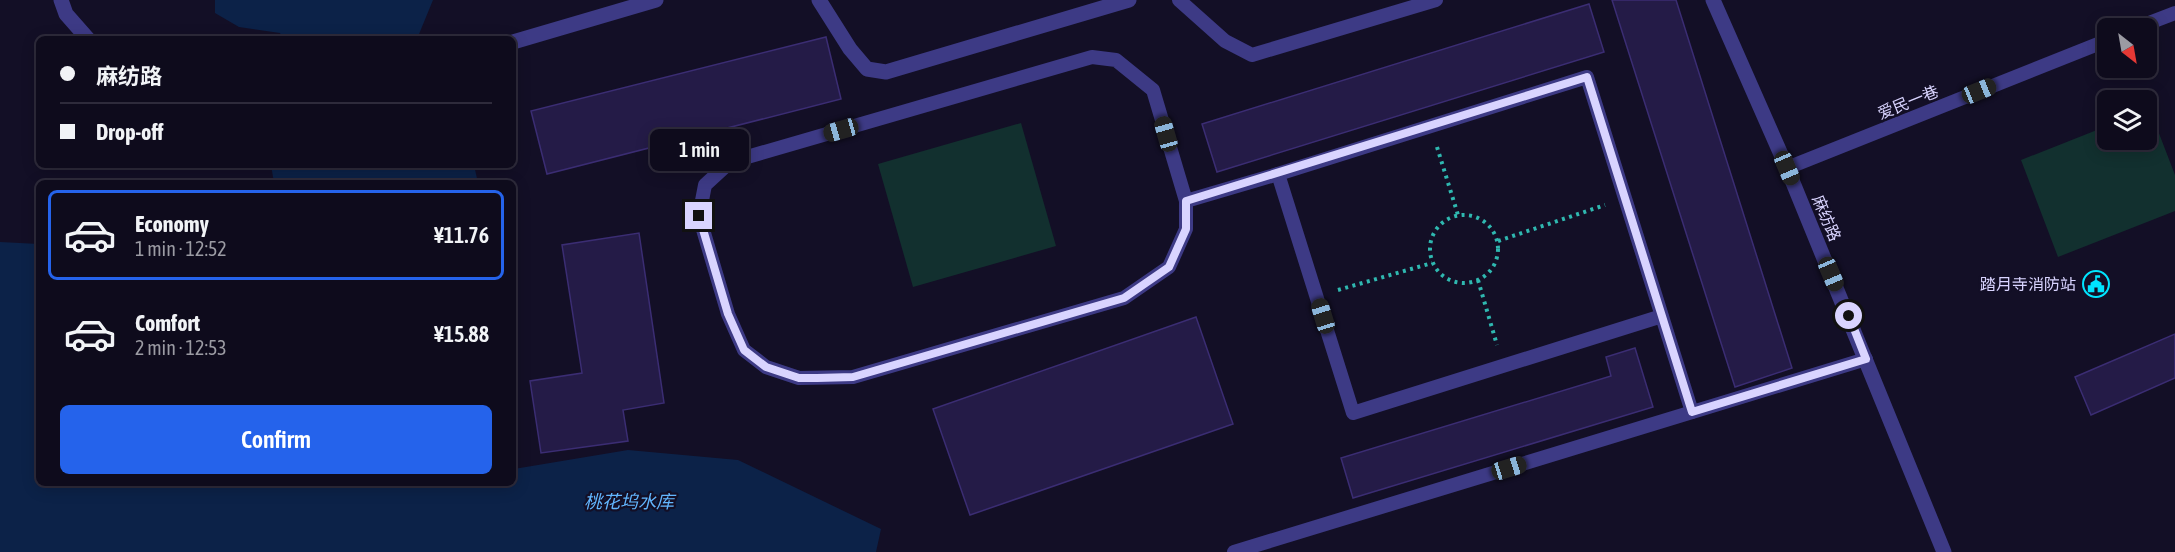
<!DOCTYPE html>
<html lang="en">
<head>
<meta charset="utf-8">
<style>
  body { margin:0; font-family:"Asap Condensed","Noto Sans SC",sans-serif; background:#1c1929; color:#f1f3f6; height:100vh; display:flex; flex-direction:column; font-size:22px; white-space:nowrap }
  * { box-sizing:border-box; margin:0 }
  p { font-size:20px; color:#9b9ba3 }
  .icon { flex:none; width:33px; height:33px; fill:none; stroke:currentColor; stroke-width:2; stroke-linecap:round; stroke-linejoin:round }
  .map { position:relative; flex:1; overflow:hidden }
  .panel { position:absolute; left:36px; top:180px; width:480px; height:306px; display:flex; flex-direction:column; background:#0e0b1c; border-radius:9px; box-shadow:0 3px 15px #0003,0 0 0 2px #2e2b3b }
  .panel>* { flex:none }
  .top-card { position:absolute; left:36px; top:36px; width:480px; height:132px; border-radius:9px; box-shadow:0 3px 15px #0003,0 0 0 2px #2e2b3b; display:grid; align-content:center; height:132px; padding:0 24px; background:#0e0b1c }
  .needle { width:39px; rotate:149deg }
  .fabs { position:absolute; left:2097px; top:18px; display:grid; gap:12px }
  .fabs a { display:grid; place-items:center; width:60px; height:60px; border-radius:9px; background:#0e0b1c; box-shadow:0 3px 15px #0003,0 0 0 2px #2e2b3b; font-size:30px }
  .end { position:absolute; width:27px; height:27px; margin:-14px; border:8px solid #d9d4ff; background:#111; box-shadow:0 0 0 3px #111 }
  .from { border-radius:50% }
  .bubble { position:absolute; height:42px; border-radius:9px; background:#0e0b1c; box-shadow:0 3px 15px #0003,0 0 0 2px #2e2b3b; font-size:20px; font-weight:600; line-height:42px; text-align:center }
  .car { position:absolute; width:18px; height:36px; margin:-18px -9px; border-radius:8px; box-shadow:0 0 4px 2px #0007; background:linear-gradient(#222 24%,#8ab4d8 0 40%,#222 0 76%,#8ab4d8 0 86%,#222 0) }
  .top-card b { display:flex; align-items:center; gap:21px; height:57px; font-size:22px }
  .top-card b+b { border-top:2px solid #2e2b3b }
  .top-card i { width:15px; height:15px; background:#f1f3f6 }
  ul { padding:10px 0 0; list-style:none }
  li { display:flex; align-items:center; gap:18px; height:90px; margin:0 12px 9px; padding:0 12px; border:3px solid transparent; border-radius:9px }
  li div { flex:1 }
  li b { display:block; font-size:22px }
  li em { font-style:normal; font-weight:600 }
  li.on { border-color:#2563eb }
  li>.icon { width:54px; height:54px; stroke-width:1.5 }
  .action { display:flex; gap:12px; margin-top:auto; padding:12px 24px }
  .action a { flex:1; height:69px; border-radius:9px; background:#2563eb; color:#fff; font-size:24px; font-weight:600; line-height:69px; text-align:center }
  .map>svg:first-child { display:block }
  .green { fill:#12302f }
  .water { fill:#0c2248 }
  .building { fill:#241b47; stroke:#3b2d73; stroke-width:1.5 }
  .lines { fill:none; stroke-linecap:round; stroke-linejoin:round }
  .path { stroke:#2fb8b0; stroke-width:4; stroke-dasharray:3 4.5; stroke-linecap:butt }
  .service { stroke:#3d3a85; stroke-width:14 }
  .minor { stroke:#3d3a85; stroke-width:15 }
  .tertiary { stroke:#3d3a85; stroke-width:15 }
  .route { stroke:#d9d4ff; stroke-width:8 }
  .labels { text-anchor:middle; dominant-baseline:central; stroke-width:4.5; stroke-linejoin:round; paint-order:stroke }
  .street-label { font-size:16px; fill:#d9d4ff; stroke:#130f26 }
  .poi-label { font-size:16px; fill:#d9d4ff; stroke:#130f26; text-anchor:end }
  .water-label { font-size:18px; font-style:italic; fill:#62b6ff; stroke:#130f26 }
</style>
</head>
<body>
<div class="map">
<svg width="2175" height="552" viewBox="0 0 2175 552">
  <rect width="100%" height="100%" fill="#130f26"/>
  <!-- green -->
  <g class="green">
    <path d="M2150 110 2175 175V211L2058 257 2021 160 2107 126 2108 140H2146L2147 111Z"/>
    <path d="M1021 123 1056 246 913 287 878 164Z"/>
  </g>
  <!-- water -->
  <g class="water">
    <path d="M215 0H433L417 39H283L280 33 239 27 215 13Z"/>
    <path d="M271 165H474L478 183H274Z"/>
    <path d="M0 242 39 244V483H513V366L514 469 628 450 738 460 881 529 876 552H0Z"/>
  </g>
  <!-- building -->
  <g class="building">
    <path d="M1612 0H1676L1792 368 1735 387Z"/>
    <path d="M1589 4 1604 52 1217 172 1202 124Z"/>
    <path d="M826 37 841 99 547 174 531 111Z"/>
    <path d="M639 233 664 403 623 410 628 441 541 453 530 381 582 373 562 245Z"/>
    <path d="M1196 317 1233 424 970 515 933 409Z"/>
    <path d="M2175 334V378L2091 415 2075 377Z"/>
    <path d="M1635 348 1653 407 1353 498 1341 458 1611 376 1606 357Z"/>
  </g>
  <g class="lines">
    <!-- path -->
    <g class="path">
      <path d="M1437 147 1458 215"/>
      <circle cx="1464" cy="249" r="34"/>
      <path d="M1498 241 1605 205"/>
      <path d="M1478 280 1497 345"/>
      <path d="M1338 290 1432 263"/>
    </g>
    <!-- service -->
    <g class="service">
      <path d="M1179 0 1225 41 1252 55 1436 0"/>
      <path d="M2136 28 2175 13"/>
      <path d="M1092 57 1116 60 1153 90 1186 201V229L1169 267 1124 298 853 377 799 378 766 367 744 350 728 314 699 216 705 185 730 162Z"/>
      <path d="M1787 168 2108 40"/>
      <path d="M1186 201 1278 174"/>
      <path d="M1662 316 1353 413 1278 174 1587 77 1692 412"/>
      <path d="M1234 552 1866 359"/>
    </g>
    <!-- minor -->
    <g class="minor">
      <path d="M61 0 66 14 88 39"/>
      <path d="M819 0 850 49 867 69 886 72 1129 0"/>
      <path d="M513 42 656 0"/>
    </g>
    <!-- tertiary -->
    <path class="tertiary" d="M1713 0 1787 168 1944 552"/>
  </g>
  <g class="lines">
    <!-- route -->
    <path class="route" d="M699 216 728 314 744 350 766 367 799 378H817L853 377 1124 298 1169 267 1186 229V201L1587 77 1692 412 1866 359 1849 316"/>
  </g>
  <!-- icons -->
  <defs>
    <symbol id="civic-ring" viewBox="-11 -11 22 22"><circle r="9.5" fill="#130f26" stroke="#00e5ff" stroke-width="1.5"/><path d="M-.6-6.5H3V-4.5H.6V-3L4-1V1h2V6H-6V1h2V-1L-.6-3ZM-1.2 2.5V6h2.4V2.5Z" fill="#00e5ff"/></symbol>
  </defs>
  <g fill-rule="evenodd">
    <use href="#civic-ring" x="2081" y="269" width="30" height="30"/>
  </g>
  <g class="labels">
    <!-- street labels -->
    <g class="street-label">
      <text transform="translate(1908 102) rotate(-22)">爱民一巷</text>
      <text transform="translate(1827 218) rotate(67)">麻纺路</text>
    </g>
    <!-- poi labels -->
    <g class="poi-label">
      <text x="2076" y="284">踏月寺消防站</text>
    </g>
    <!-- water labels -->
    <g class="water-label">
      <text x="629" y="501">桃花坞水库</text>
    </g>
  </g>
</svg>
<div class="fabs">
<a><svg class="needle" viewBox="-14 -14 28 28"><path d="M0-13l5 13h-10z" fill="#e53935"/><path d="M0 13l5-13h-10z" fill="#9b9ba3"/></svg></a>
<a><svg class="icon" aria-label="layers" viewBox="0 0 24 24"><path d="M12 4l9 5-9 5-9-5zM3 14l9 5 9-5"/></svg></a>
</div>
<i class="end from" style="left:1849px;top:316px"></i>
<i class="end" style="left:699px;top:216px"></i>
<div class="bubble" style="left:650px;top:129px;width:99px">1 min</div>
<i class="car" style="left:1979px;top:91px;rotate:68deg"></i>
<i class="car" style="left:841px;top:130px;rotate:254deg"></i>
<i class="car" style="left:1166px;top:134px;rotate:344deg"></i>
<i class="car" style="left:1787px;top:168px;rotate:157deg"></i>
<i class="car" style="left:1831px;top:274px;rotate:157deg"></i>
<i class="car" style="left:1323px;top:316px;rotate:343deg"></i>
<i class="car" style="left:1509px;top:468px;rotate:73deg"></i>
<div class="top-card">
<b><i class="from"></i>麻纺路</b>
<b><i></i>Drop-off</b>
</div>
<section class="panel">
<ul>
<li class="on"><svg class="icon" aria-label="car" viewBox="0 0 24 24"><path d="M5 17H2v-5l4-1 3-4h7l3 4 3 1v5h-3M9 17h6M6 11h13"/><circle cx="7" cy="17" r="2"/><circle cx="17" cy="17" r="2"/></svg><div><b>Economy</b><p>1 min · 12:52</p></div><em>¥11.76</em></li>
<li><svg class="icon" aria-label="car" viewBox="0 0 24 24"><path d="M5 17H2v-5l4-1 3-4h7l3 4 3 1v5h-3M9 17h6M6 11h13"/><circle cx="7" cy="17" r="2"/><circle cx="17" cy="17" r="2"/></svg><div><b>Comfort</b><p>2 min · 12:53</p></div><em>¥15.88</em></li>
</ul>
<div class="action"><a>Confirm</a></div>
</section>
</div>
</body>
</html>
